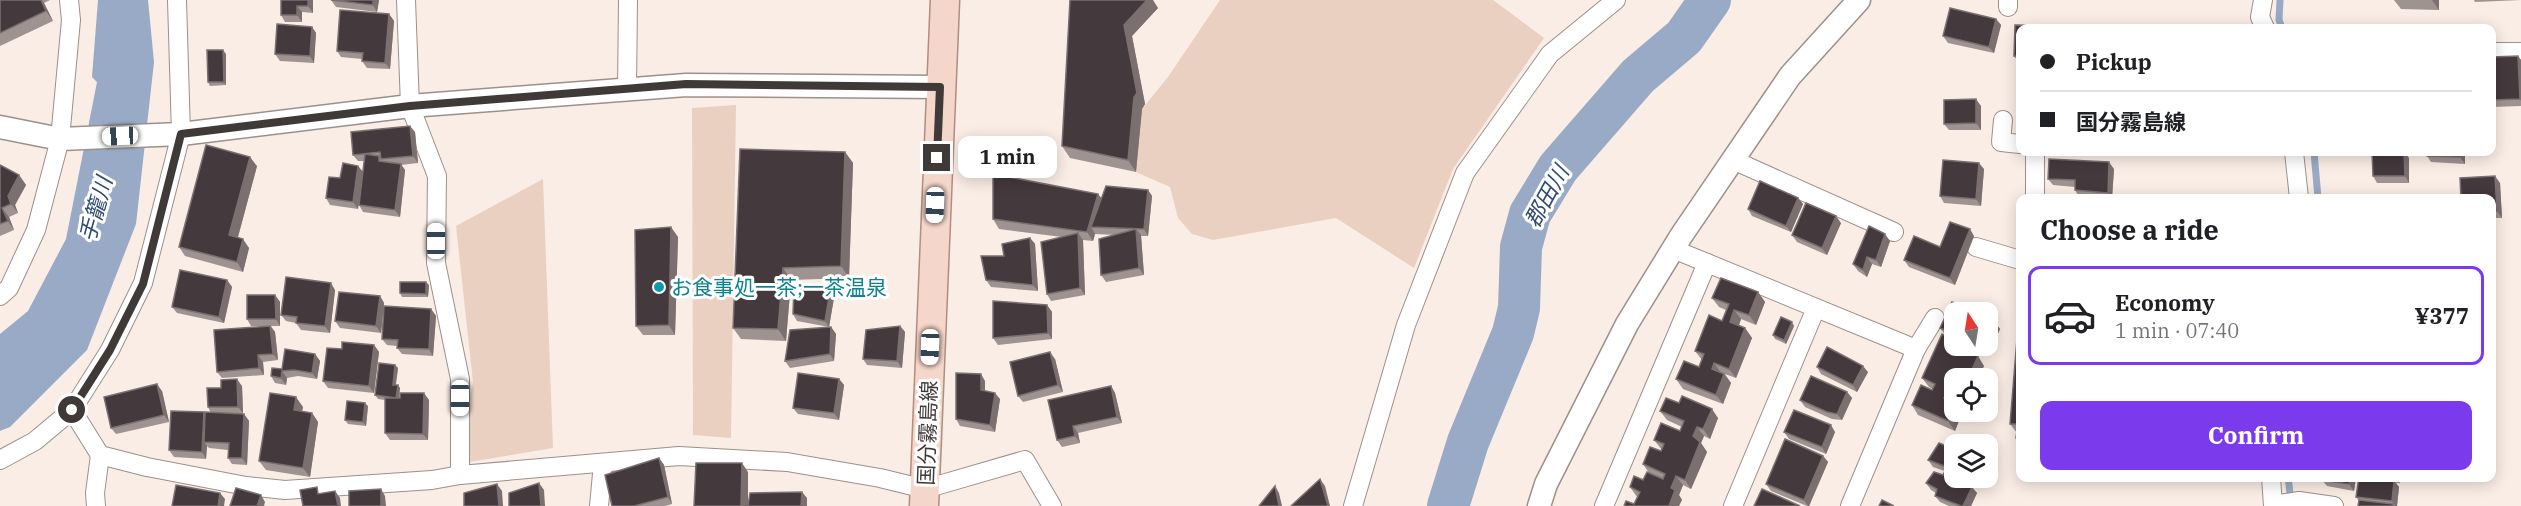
<!DOCTYPE html>
<html lang="en">
<head>
<meta charset="utf-8">
<style>
  body { margin:0; font-family:"IBM Plex Serif","Noto Sans JP",serif; background:#f2f2f2; color:#202124; height:100vh; display:flex; flex-direction:column; font-size:22px; white-space:nowrap }
  * { box-sizing:border-box; margin:0 }
  p { font-size:20px; color:#757577 }
  .icon { flex:none; width:33px; height:33px; fill:none; stroke:currentColor; stroke-width:2; stroke-linecap:round; stroke-linejoin:round }
  .map { position:relative; flex:1; overflow:hidden }
  .panel { position:absolute; left:2016px; top:194px; width:480px; height:288px; display:flex; flex-direction:column; background:#fff; border-radius:12px; box-shadow:0 3px 15px #0003 }
  .panel>* { flex:none }
  .guide { position:absolute; left:2016px; top:24px; width:480px; height:132px; border-radius:12px; box-shadow:0 3px 15px #0003; display:grid; align-content:center; height:132px; padding:0 24px; background:#fff }
  .needle { width:39px; rotate:348deg }
  .controls { position:absolute; left:1944px; top:302px; display:grid; gap:12px }
  .controls a { display:grid; place-items:center; width:54px; height:54px; border-radius:12px; background:#fff; box-shadow:0 3px 15px #0003; font-size:30px }
  .end { position:absolute; width:27px; height:27px; margin:-14px; border:8px solid #3f3a37; background:#fff; box-shadow:0 0 0 3px #fff }
  .from { border-radius:50% }
  .bubble { position:absolute; height:42px; border-radius:12px; background:#fff; box-shadow:0 3px 15px #0003; font-size:20px; font-weight:700; line-height:42px; text-align:center }
  .car { position:absolute; width:18px; height:36px; margin:-18px -9px; border-radius:8px; box-shadow:0 0 4px 2px #0007; background:linear-gradient(#fff 24%,#345 0 40%,#fff 0 76%,#345 0 86%,#fff 0) }
  .guide b { display:flex; align-items:center; gap:21px; height:57px; font-size:22px }
  .guide b+b { border-top:2px solid #e0e0e0 }
  .guide i { width:15px; height:15px; background:#202124 }
  ul { padding:0; list-style:none }
  li { display:flex; align-items:center; gap:18px; height:99px; margin:0 12px 9px; padding:0 12px; border:3px solid transparent; border-radius:12px }
  li div { flex:1 }
  li b { display:block; font-size:22px }
  li em { font-style:normal; font-weight:700 }
  li.on { border-color:#7c3aed }
  li>.icon { width:54px; height:54px; stroke-width:1.5 }
  h2 { padding:0 24px; font-size:27px; line-height:72px }
  .primary-button { display:flex; gap:12px; margin-top:auto; padding:12px 24px }
  .primary-button a { flex:1; height:69px; border-radius:12px; background:#7c3aed; color:#fff; font-size:24px; font-weight:700; line-height:69px; text-align:center }
  .map>svg:first-child { display:block }
  .green { fill:#ead0c1 }
  .water { fill:#98aac5 }
  .lines { fill:none; stroke-linecap:round; stroke-linejoin:round }
  .stream { stroke:#98aac5; stroke-width:7 }
  .river { stroke:#98aac5; stroke-width:42 }
  .minor-casing { stroke:#9c908a; stroke-width:20 }
  .tertiary-casing { stroke:#9c908a; stroke-width:25 }
  .primary-casing { stroke:#b18d80; stroke-width:31 }
  .minor { stroke:#fff; stroke-width:18 }
  .tertiary { stroke:#fff; stroke-width:22 }
  .primary { stroke:#f5d6ca; stroke-width:28 }
  .wall { fill:#9f9392 }
  .shaded-wall { fill:#7b6f70 }
  .building { fill:#44393d; stroke:#7b6f70; stroke-width:1.5 }
  .route { stroke:#3f3a37; stroke-width:8 }
  .culture-dot { fill:#0f9aa8; stroke:#fff; stroke-width:2 }
  .labels { text-anchor:middle; dominant-baseline:central; stroke-width:6; stroke-linejoin:round; paint-order:stroke }
  .culture-label { font-size:21px; fill:#0d838f; stroke:#fff; text-anchor:start }
  .street-label { font-size:21px; fill:#3f3a37; stroke:#fff }
  .water-label { font-size:22px; font-style:italic; fill:#2f4b71; stroke:#fff }
</style>
</head>
<body>
<div class="map">
<svg width="2521" height="506" viewBox="0 0 2521 506">
  <rect width="100%" height="100%" fill="#faede6"/>
  <!-- green -->
  <g class="green">
    <path d="M1220 0H1493L1544 38 1453 169 1414 268 1336 218 1213 240 1192 234 1178 218 1170 187 1136 172 1142 109 1168 77Z"/>
    <path d="M736 105 731 438 693 435 692 108Z"/>
    <path d="M543 179 553 448 457 464 473 382 456 226Z"/>
  </g>
  <!-- water -->
  <path class="water" d="M98 0H148L154 62 136 224 87 350 10 427 0 431V334L28 311 66 239 97 82 92 77Z"/>
  <g class="lines">
    <!-- stream -->
    <g class="stream">
      <path d="M2280 0 2279 20 2282 28"/>
      <path d="M2314 152 2318 198"/>
      <path d="M2288 477 2291 501"/>
    </g>
    <!-- river -->
    <path class="river" d="M1448 506 1468 442 1513 333 1519 308 1521 247 1530 214 1558 168 1638 76 1684 37 1710 0"/>
    <defs>
      <g id="minor">
        <path d="M406 0 410 106 437 176 436 263 460 379V475"/>
        <path d="M2263 0 2260 17 2265 28"/>
        <path d="M2008 7V0"/>
        <path d="M2492 52H2521"/>
        <path d="M627 89 628 0"/>
        <path d="M2003 120 2001 142 2020 144"/>
        <path d="M2294 152 2299 198"/>
        <path d="M1733 160 1894 232"/>
        <path d="M2035 198V152"/>
        <path d="M1976 247 2020 260"/>
        <path d="M1673 249 1916 349 1850 506"/>
        <path d="M0 296 9 288 36 230 60 139 71 20 69 0"/>
        <path d="M1916 349 1935 318"/>
        <path d="M72 410 100 455 147 467 246 486 285 490 432 480 460 475 679 456 787 462 880 478 925 489 1025 460 1052 506"/>
        <path d="M0 460 35 441 72 410 110 350 143 283 181 134 177 0"/>
        <path d="M2271 477 2273 506"/>
        <path d="M2273 505 2299 501 2334 506"/>
        <path d="M96 506 95 493 100 455"/>
        <path d="M599 506 603 463"/>
        <path d="M1353 506 1406 325 1465 173 1550 54 1616 0"/>
        <path d="M1604 506 1707 263"/>
        <path d="M1733 506 1816 308"/>
      </g>
      <g id="tertiary">
        <path d="M0 127 60 139 181 134 410 106 686 85 940 87"/>
        <path d="M1539 506 1546 484 1627 324 1681 236 1790 76 1859 0"/>
      </g>
      <path id="primary" d="M924 506 945 0"/>
    </defs>
    <!-- minor casing -->
    <use href="#minor" class="minor-casing"/>
    <!-- tertiary casing -->
    <use href="#tertiary" class="tertiary-casing"/>
    <!-- primary casing -->
    <use href="#primary" class="primary-casing"/>
    <!-- minor -->
    <use href="#minor" class="minor"/>
    <!-- tertiary -->
    <use href="#tertiary" class="tertiary"/>
    <!-- primary -->
    <use href="#primary" class="primary"/>
  </g>
  <!-- wall -->
  <g class="wall">
    <path d="M0 0H50L44 3 53 21 0 46Z"/>
    <path d="M281 0H313V13L302 12V22H285L281 15Z"/>
    <path d="M331 0H379L377 12 336 7Z"/>
    <path d="M1070 0 1158 8 1132 36 1145 104 1142 109 1136 172 1070 158 1062 146Z"/>
    <path d="M2394 0H2439V10L2401 9Z"/>
    <path d="M2474 0H2521L2475 2Z"/>
    <path d="M389 14 394 21 390 69 367 68 362 61V59L341 57 337 51Z"/>
    <path d="M1996 19 2001 25 1994 53 1948 43 1943 36Z"/>
    <path d="M312 27 316 33 314 63 280 61 275 54Z"/>
    <path d="M2020 28V63H2019L2014 56Z"/>
    <path d="M226 54V85L210 86 208 82Z"/>
    <path d="M2518 56 2521 60V106L2492 107V57Z"/>
    <path d="M1981 106V130H1949L1944 124Z"/>
    <path d="M415 132 418 163 401 165 405 170 400 217 363 212 359 205 360 192 358 209 330 205 326 198 340 178 358 166 363 172 364 161H358L353 155Z"/>
    <path d="M845 152 853 163 849 278 791 280 786 341 741 339 733 328Z"/>
    <path d="M2328 152H2368L2330 154Z"/>
    <path d="M2427 152H2465V164L2431 162 2427 156Z"/>
    <path d="M2409 158V183H2377L2373 176Z"/>
    <path d="M0 165 19 175 26 185 15 205 18 213 9 217 14 230 0 236Z"/>
    <path d="M257 166 238 237 249 248 243 272 185 256 179 247Z"/>
    <path d="M1984 169 1981 206 1944 203 1940 196Z"/>
    <path d="M2114 169 2112 198 2079 197 2075 190V187L2053 185 2048 179Z"/>
    <path d="M2500 183 2502 218H2492V198Z"/>
    <path d="M1148 190 1152 196 1148 236H1141L1144 275 1106 282 1101 275 1116 235 1095 234 1093 241 1083 240 1085 295 1051 301 1047 294 1062 237 999 229 993 219 1098 194 1101 198Z"/>
    <path d="M1798 198 1803 204 1791 232 1752 216 1748 209Z"/>
    <path d="M1841 223 1827 255 1797 242 1792 235Z"/>
    <path d="M1974 236 1955 285 1909 267 1904 260Z"/>
    <path d="M678 237 675 335H643L636 326Z"/>
    <path d="M1030 238 1035 244 1038 291 991 287 986 280 1004 256Z"/>
    <path d="M1890 241 1881 267 1872 264 1867 277 1858 271 1853 264Z"/>
    <path d="M227 280 232 287 224 323 177 313 172 307Z"/>
    <path d="M429 285 428 297H402L400 293Z"/>
    <path d="M335 290 330 333 301 330 296 323 286 321 281 315Z"/>
    <path d="M835 292 829 327 797 321 793 314Z"/>
    <path d="M1758 292 1765 302 1756 325 1741 319 1739 326 1745 328 1752 338 1736 378 1725 374 1731 383 1723 404 1683 389 1676 379 1699 367 1702 360 1695 351 1722 321 1726 310 1719 307 1712 298Z"/>
    <path d="M275 295 280 302V326H271L275 332 278 360 263 362 264 375 222 378 217 372 267 326H251L247 319Z"/>
    <path d="M380 296 384 303 381 333 340 328 335 321Z"/>
    <path d="M1952 302 1954 345H1988L1993 320 2000 329 1989 353 1976 348 1973 354 1984 366 1954 378V399L1953 402 1962 413 1955 431 1918 415 1912 405 1933 389 1929 387 1922 378 1947 337 1940 328Z"/>
    <path d="M1047 305 1052 312V339L998 345 993 338Z"/>
    <path d="M431 309 436 316 433 356 402 354 397 348V346L387 345 382 339Z"/>
    <path d="M900 326 905 332 902 368 867 365 863 359Z"/>
    <path d="M1794 326 1786 344 1775 339 1773 335Z"/>
    <path d="M831 327 836 334 834 361 790 368 785 361Z"/>
    <path d="M2020 327V444L2016 438 2017 433 2010 424Z"/>
    <path d="M374 345 379 352 374 393 328 388 323 381Z"/>
    <path d="M315 354 320 361 317 379 298 376 287 378 286 385 275 383 271 376 282 369Z"/>
    <path d="M1055 359 1063 392 1023 402 1018 396Z"/>
    <path d="M395 365 398 368 396 385 400 388 399 398 429 400 428 440H390L385 433V400L378 399 375 395Z"/>
    <path d="M1817 367 1868 372 1857 392 1821 374Z"/>
    <path d="M839 379 844 385 839 420 798 414 793 408Z"/>
    <path d="M985 381V391L1000 399 995 432 960 426 956 419Z"/>
    <path d="M242 386 243 413 230 414H244L249 421 247 465 232 464 228 458V450L209 448 207 446 206 459 174 457 169 450 204 412 205 415 211 413 208 407 221 388Z"/>
    <path d="M1111 386 1115 393 1122 423 1078 433 1080 443 1062 447 1057 440Z"/>
    <path d="M162 391 169 422 116 434 111 428Z"/>
    <path d="M1847 392 1852 398 1842 420 1832 419 1805 407 1800 400Z"/>
    <path d="M368 406 366 426 348 424 345 420Z"/>
    <path d="M303 407 302 411 312 413 318 422 310 477 266 470 259 461Z"/>
    <path d="M1660 411 1718 418 1710 439 1704 436 1701 443 1707 452 1691 489 1683 485 1679 495 1682 500 1634 504 1637 497 1630 487 1643 480 1649 473 1643 464 1661 451 1662 450 1654 440 1680 431 1682 427 1667 420Z"/>
    <path d="M1784 432H1835L1826 454 1789 439Z"/>
    <path d="M1939 443 1954 477H1979L1977 482H1971L1969 485 1977 493 1971 506H1949L1940 502 1935 496 1936 493 1931 490 1926 483 1943 475 1945 471 1933 467 1928 460Z"/>
    <path d="M1823 456 1828 462 1809 506H1807L1771 491 1766 484Z"/>
    <path d="M659 458 664 465 672 504 665 506H612Z"/>
    <path d="M2356 477 2354 491 2327 486 2322 480Z"/>
    <path d="M2359 477H2400V483H2396L2399 487 2397 506H2358L2359 501 2356 497Z"/>
  </g>
  <!-- shaded-wall -->
  <g class="shaded-wall">
    <path d="M41 0H42L44 3 53 21 46 11Z"/>
    <path d="M308 0H313V13L308 6Z"/>
    <path d="M373 0H379L377 12 373 5Z"/>
    <path d="M1147 0H1153L1158 8 1132 36 1145 104 1142 109 1136 172 1128 160 1124 25Z"/>
    <path d="M2432 0H2439V10Z"/>
    <path d="M297 6 302 12V22L297 15Z"/>
    <path d="M389 14 394 21 390 69 385 63Z"/>
    <path d="M1996 19 2001 25 1994 53 1989 47Z"/>
    <path d="M312 27 316 33 314 63 310 56Z"/>
    <path d="M223 50 226 54V85L224 82Z"/>
    <path d="M2518 56 2521 60V101L2520 99Z"/>
    <path d="M1976 99 1981 106V130L1976 123Z"/>
    <path d="M410 126 415 132 418 163 413 156Z"/>
    <path d="M845 152 853 163 849 278 841 266Z"/>
    <path d="M2405 152 2409 158V183L2405 176Z"/>
    <path d="M2460 152H2465V164L2460 157Z"/>
    <path d="M250 157 257 166 236 244 229 235Z"/>
    <path d="M2109 162 2114 169 2112 198 2108 193Z"/>
    <path d="M1979 163 1984 169 1981 206 1976 199Z"/>
    <path d="M401 164 405 170 400 217 395 210Z"/>
    <path d="M358 166 363 172 358 209 353 202Z"/>
    <path d="M19 175 26 185 15 205 18 213 11 204 8 196Z"/>
    <path d="M2495 176 2500 183 2502 218 2497 211Z"/>
    <path d="M1148 190 1152 196 1148 236 1144 229Z"/>
    <path d="M1098 194 1105 203 1091 227 1095 234 1093 241 1087 232Z"/>
    <path d="M1798 198 1803 204 1791 232 1786 226Z"/>
    <path d="M2 208 9 217 14 230 8 221Z"/>
    <path d="M1836 216 1841 223 1827 255 1822 248Z"/>
    <path d="M671 227 678 237 675 335 669 325Z"/>
    <path d="M1136 229 1141 235 1144 275 1139 268Z"/>
    <path d="M1970 229 1974 236 1955 285 1950 278Z"/>
    <path d="M1078 233 1083 240 1085 295 1080 288Z"/>
    <path d="M1885 234 1890 241 1881 267 1876 260Z"/>
    <path d="M1030 238 1035 244 1038 291 1033 285Z"/>
    <path d="M243 239 249 248 243 272 237 262Z"/>
    <path d="M1867 257 1872 264 1867 277 1863 270Z"/>
    <path d="M783 268 791 280 786 341 778 329Z"/>
    <path d="M227 280 232 287 224 323 219 317Z"/>
    <path d="M426 282 429 285 428 297 426 294Z"/>
    <path d="M331 283 335 290 330 333 325 326Z"/>
    <path d="M831 285 835 292 829 327 825 321Z"/>
    <path d="M1758 292 1765 302 1756 325 1749 315Z"/>
    <path d="M275 295 280 302V326L276 319Z"/>
    <path d="M380 296 384 303 381 333 376 326Z"/>
    <path d="M1047 305 1052 312V339L1048 333Z"/>
    <path d="M431 309 436 316 433 356 429 349Z"/>
    <path d="M1734 310 1741 319 1736 332 1730 322Z"/>
    <path d="M1993 320 2000 329 1989 353 1983 345H1988V333Z"/>
    <path d="M1792 322 1794 326 1786 344 1784 340Z"/>
    <path d="M270 326 275 332 278 360 273 354Z"/>
    <path d="M900 326 905 332 902 368 897 361Z"/>
    <path d="M831 327 836 334 834 361 830 354Z"/>
    <path d="M1745 328 1752 338 1736 378 1729 369Z"/>
    <path d="M374 345 379 352 374 393 369 386Z"/>
    <path d="M1966 345H1974L1976 348 1971 360 1964 350Z"/>
    <path d="M1050 352 1055 359 1063 392 1058 385Z"/>
    <path d="M315 354 320 361 317 379 312 373Z"/>
    <path d="M258 355 263 362 264 375 259 368Z"/>
    <path d="M1978 356 1984 366 1979 378H1968Z"/>
    <path d="M1714 363 1721 373 1712 369Z"/>
    <path d="M395 365 398 368 395 388 393 385Z"/>
    <path d="M1863 366 1868 372 1857 392 1853 385Z"/>
    <path d="M282 371 287 378 286 385 281 378Z"/>
    <path d="M981 374 985 381V397L981 390Z"/>
    <path d="M1724 374 1731 383 1723 404 1716 395Z"/>
    <path d="M237 379 242 386 243 413 238 407Z"/>
    <path d="M839 379 844 385 839 420 834 413Z"/>
    <path d="M157 384 162 391 169 422 164 415Z"/>
    <path d="M398 385 400 388 398 401 396 398Z"/>
    <path d="M1950 385 1954 392V399L1951 408 1944 398Z"/>
    <path d="M1111 386 1115 393 1122 423 1117 417Z"/>
    <path d="M1847 392 1852 398 1842 420 1837 414Z"/>
    <path d="M424 393 429 400 428 440 423 434Z"/>
    <path d="M995 393 1000 399 995 432 990 425Z"/>
    <path d="M296 397 303 407 300 420 294 410Z"/>
    <path d="M365 403 368 406 366 426 363 422Z"/>
    <path d="M1954 407V411H1961L1962 413 1955 431 1948 421Z"/>
    <path d="M1712 409 1718 418 1710 439 1703 429Z"/>
    <path d="M204 412 208 419 204 442 207 446 206 459 202 452Z"/>
    <path d="M312 413 318 422 310 477 303 468Z"/>
    <path d="M244 414 249 421 247 465 242 458Z"/>
    <path d="M1831 425 1835 432 1826 454 1822 447Z"/>
    <path d="M1073 426 1078 433 1080 443 1075 436Z"/>
    <path d="M1697 427 1704 436 1701 443 1707 452 1691 489 1685 480 1693 436Z"/>
    <path d="M1823 456 1828 462 1809 506H1808L1804 500Z"/>
    <path d="M659 458 664 465 672 504 668 497Z"/>
    <path d="M742 463 748 472V506H741Z"/>
    <path d="M1676 476 1683 485 1679 495 1682 500 1679 506H1669L1671 488Z"/>
    <path d="M1965 477H1967L1971 482 1968 488 1963 481Z"/>
    <path d="M1973 477H1979L1977 482Z"/>
    <path d="M2350 477H2356L2354 491 2349 484Z"/>
    <path d="M2395 477H2400V483Z"/>
    <path d="M1320 479 1325 486 1330 506H1328Z"/>
    <path d="M2394 481 2399 487 2397 506H2395L2392 501Z"/>
    <path d="M539 483 544 490 545 506H541Z"/>
    <path d="M497 484 502 491 503 506H499Z"/>
    <path d="M1275 486 1279 493 1282 506H1279Z"/>
    <path d="M1972 487 1977 493 1971 506H1963Z"/>
    <path d="M381 489 385 496 386 506H381Z"/>
    <path d="M335 491 340 498 341 506H338Z"/>
    <path d="M802 492 807 498V506H801Z"/>
    <path d="M220 493 225 499 224 506H218Z"/>
    <path d="M261 495 265 502 264 506H257Z"/>
  </g>
  <!-- building -->
  <g class="building">
    <path d="M0 0H41L46 11 0 33Z"/>
    <path d="M281 0H308V6H297V15H281Z"/>
    <path d="M331 0H373V5Z"/>
    <path d="M1070 0H1147L1124 25 1137 93 1134 97 1128 160 1062 146Z"/>
    <path d="M1950 8 1996 19 1989 47 1943 36Z"/>
    <path d="M340 10 389 14 385 63 362 61 363 53 337 51Z"/>
    <path d="M277 24 312 27 310 56 275 54Z"/>
    <path d="M2015 25 2059 26V28H2020V56H2014Z"/>
    <path d="M207 50H223L224 82H208Z"/>
    <path d="M2518 56 2520 99 2492 100V57Z"/>
    <path d="M1976 99V123L1944 124V100Z"/>
    <path d="M410 126 413 156 381 159 380 152 353 155 351 132Z"/>
    <path d="M206 145 250 157 229 235 243 239 237 262 179 247Z"/>
    <path d="M740 149 845 152 841 266 783 268 778 329 733 328Z"/>
    <path d="M2372 152H2404L2405 176H2373Z"/>
    <path d="M2427 152H2460V157L2427 156Z"/>
    <path d="M365 154 379 156V161L401 164 395 210 359 205Z"/>
    <path d="M2049 159 2109 162 2108 193 2075 190V180L2048 179Z"/>
    <path d="M1943 160 1979 163 1976 199 1940 196Z"/>
    <path d="M343 163 358 166 353 202 326 198 329 177 340 178Z"/>
    <path d="M0 165 19 175 8 196 11 204 2 208 8 221 0 224Z"/>
    <path d="M993 174 1098 194 1087 232 993 219Z"/>
    <path d="M2495 176 2497 211H2492V198H2461L2460 178Z"/>
    <path d="M1760 181 1798 198 1786 226 1748 209Z"/>
    <path d="M1106 186 1148 190 1144 229 1091 227Z"/>
    <path d="M1806 203 1836 216 1822 248 1792 235Z"/>
    <path d="M1950 222 1970 229 1950 278 1904 260 1914 236 1940 247Z"/>
    <path d="M1869 226 1885 234 1876 260 1867 257 1863 270 1853 264Z"/>
    <path d="M671 227 669 325 636 326 635 230Z"/>
    <path d="M1136 229 1139 268 1101 275 1099 239Z"/>
    <path d="M1078 233 1080 288 1047 294 1041 242Z"/>
    <path d="M1030 238 1033 285 986 280 981 256H1004L1002 244Z"/>
    <path d="M180 270 227 280 219 317 172 307Z"/>
    <path d="M286 277 331 283 325 326 296 323 297 317 281 315Z"/>
    <path d="M1721 278 1758 292 1749 315 1734 310 1730 322 1745 328 1729 369 1714 363 1712 369 1724 374 1716 395 1676 379 1684 361 1699 367 1704 354 1695 351 1709 315 1722 321 1729 304 1712 298Z"/>
    <path d="M400 282H426V294L400 293Z"/>
    <path d="M831 285 825 321 793 314 794 288Z"/>
    <path d="M339 292 380 296 376 326 335 321Z"/>
    <path d="M247 295H275L276 319H247Z"/>
    <path d="M993 301 1047 305 1048 333 993 338Z"/>
    <path d="M1952 302 1976 312H1954V345H1966L1964 350 1978 356 1968 378H1954V387L1950 385 1944 398 1954 403V407L1948 421 1912 405 1921 385 1932 390 1935 384 1922 378 1942 334 1948 337 1950 332 1940 328Z"/>
    <path d="M384 306 431 309 429 349 397 348 398 340 382 339Z"/>
    <path d="M1781 317 1792 322 1784 340 1773 335Z"/>
    <path d="M1988 317 1993 320 1988 333Z"/>
    <path d="M270 326 273 354 258 355 259 368 217 372 214 330Z"/>
    <path d="M900 326 897 361 863 359 866 330Z"/>
    <path d="M831 327 830 354 785 361 790 330Z"/>
    <path d="M2018 327H2020V439L2016 438 2018 424H2010Z"/>
    <path d="M342 342 374 345 369 386 323 381 327 348 342 349Z"/>
    <path d="M1827 347 1863 366 1853 385 1817 367Z"/>
    <path d="M285 349 315 354 312 373 294 370 282 371 281 378 271 376 272 368 282 369Z"/>
    <path d="M1050 352 1058 385 1018 396 1010 362Z"/>
    <path d="M379 363 395 365 393 385H398L396 398 375 395Z"/>
    <path d="M798 373 839 379 834 413 793 408Z"/>
    <path d="M956 373 981 374V390L995 393 990 425 956 419Z"/>
    <path d="M1811 376 1847 392 1837 414 1827 412 1800 400Z"/>
    <path d="M237 379 238 407H208L207 388H221V380Z"/>
    <path d="M157 384 164 415 111 428 104 397Z"/>
    <path d="M1111 386 1117 417 1073 426 1075 436 1057 440 1048 400Z"/>
    <path d="M270 393 296 397 294 410 312 413 303 468 259 461Z"/>
    <path d="M400 393H424L423 434 385 433V398H400Z"/>
    <path d="M1682 396 1712 409 1703 429 1697 427 1693 436 1700 442 1685 480 1676 476 1671 488 1675 490 1669 506H1624L1626 501 1634 504 1640 492 1630 487 1634 476 1643 480 1647 472 1663 479 1665 474 1643 464 1650 447 1661 451 1664 444 1654 440 1661 423 1680 431 1684 421 1660 411 1666 398 1679 403Z"/>
    <path d="M347 401 365 403 363 422 345 420Z"/>
    <path d="M1794 410 1831 425 1822 447 1784 432Z"/>
    <path d="M171 411 204 412 202 452 169 450Z"/>
    <path d="M205 412 244 414 242 458H228L229 443 204 442Z"/>
    <path d="M1785 439 1823 456 1804 500 1766 484Z"/>
    <path d="M1939 443 1954 449V477H1965L1963 481 1972 487 1963 506H1961L1935 496 1937 489 1926 483 1934 472 1943 475 1947 467 1928 460Z"/>
    <path d="M659 458 668 497 634 506H612L605 475Z"/>
    <path d="M696 463H742L741 506H694Z"/>
    <path d="M2322 477H2350L2349 484 2322 480Z"/>
    <path d="M2359 477 2394 481 2392 501 2356 497Z"/>
    <path d="M1320 479 1328 506H1291Z"/>
    <path d="M539 483 541 506H509V493Z"/>
    <path d="M497 484 499 506H464V493Z"/>
    <path d="M176 485 220 493 218 506H172Z"/>
    <path d="M1275 486 1279 506H1259Z"/>
    <path d="M317 487 318 494 335 491 338 506H303L300 490Z"/>
    <path d="M236 488 261 495 257 506H230Z"/>
    <path d="M381 489V506H349V491Z"/>
    <path d="M1762 489 1800 506H1754Z"/>
    <path d="M802 492 801 506H748L750 493Z"/>
    <path d="M1882 500 1894 506H1879Z"/>
    <path d="M2359 500 2393 504V506H2358Z"/>
  </g>
  <g class="lines">
    <!-- route -->
    <path class="route" d="M72 410 110 350 143 284 181 134 410 106 686 84 940 87 937 158"/>
  </g>
  <!-- markers -->
  <circle class="culture-dot" cx="659" cy="287" r="6"/>
  <g class="labels">
    <!-- culture labels -->
    <g class="culture-label">
      <text x="671" y="287">お食事処一茶;一茶温泉</text>
    </g>
    <!-- street labels -->
    <g class="street-label">
      <text transform="translate(927 433) rotate(-88)">国分霧島線</text>
    </g>
    <!-- water labels -->
    <g class="water-label">
      <text transform="translate(1546 196) rotate(-61)">郡田川</text>
      <text transform="translate(95 209) rotate(-74)">手籠川</text>
    </g>
  </g>
</svg>
<div class="controls">
<a><svg class="needle" viewBox="-14 -14 28 28"><path d="M0-13l5 13h-10z" fill="#e53935"/><path d="M0 13l5-13h-10z" fill="#757577"/></svg></a>
<a><svg class="icon" aria-label="locate" viewBox="0 0 24 24"><circle cx="12" cy="12" r="6"/><path d="M12 2v4M12 18v4M2 12h4M18 12h4"/></svg></a>
<a><svg class="icon" aria-label="layers" viewBox="0 0 24 24"><path d="M12 4l9 5-9 5-9-5zM3 14l9 5 9-5"/></svg></a>
</div>
<i class="end from" style="left:72px;top:410px"></i>
<i class="end" style="left:937px;top:158px"></i>
<div class="bubble" style="left:958px;top:136px;width:99px">1 min</div>
<i class="car" style="left:120px;top:136px;rotate:267deg"></i>
<i class="car" style="left:935px;top:205px;rotate:182deg"></i>
<i class="car" style="left:436px;top:241px;rotate:0deg"></i>
<i class="car" style="left:930px;top:347px;rotate:182deg"></i>
<i class="car" style="left:460px;top:398px;rotate:180deg"></i>
<div class="guide">
<b><i class="from"></i>Pickup</b>
<b><i></i>国分霧島線</b>
</div>
<section class="panel">
<h2>Choose a ride</h2>
<ul>
<li class="on"><svg class="icon" aria-label="car" viewBox="0 0 24 24"><path d="M5 17H2v-5l4-1 3-4h7l3 4 3 1v5h-3M9 17h6M6 11h13"/><circle cx="7" cy="17" r="2"/><circle cx="17" cy="17" r="2"/></svg><div><b>Economy</b><p>1 min · 07:40</p></div><em>¥377</em></li>
</ul>
<div class="primary-button"><a>Confirm</a></div>
</section>
</div>
</body>
</html>
